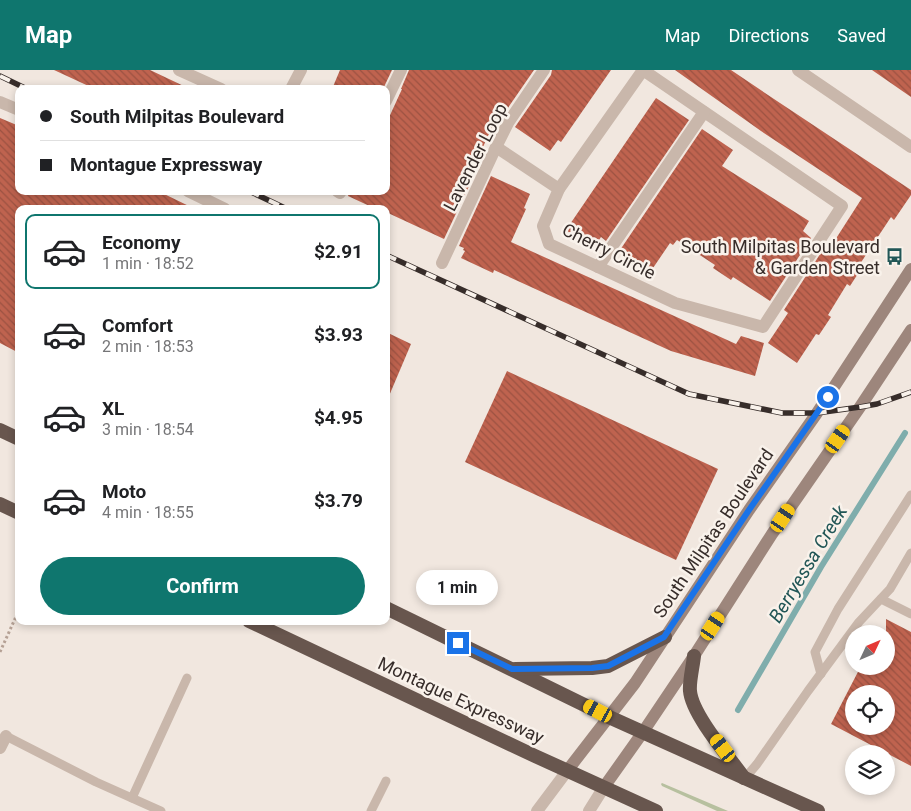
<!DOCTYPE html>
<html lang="en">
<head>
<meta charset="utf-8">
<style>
  body { margin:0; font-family:Roboto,sans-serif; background:#f2f2f2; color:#202124; height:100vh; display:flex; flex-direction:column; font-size:19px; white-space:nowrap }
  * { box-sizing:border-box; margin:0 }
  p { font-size:16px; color:#757577 }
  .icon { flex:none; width:28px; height:28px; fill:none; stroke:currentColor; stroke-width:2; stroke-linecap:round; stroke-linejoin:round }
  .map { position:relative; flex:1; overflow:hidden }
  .panel { position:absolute; left:15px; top:135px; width:375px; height:420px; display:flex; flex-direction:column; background:#fff; border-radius:10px; box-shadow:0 2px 8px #0003 }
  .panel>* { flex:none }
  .top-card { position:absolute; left:15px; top:15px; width:375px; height:110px; border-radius:10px; box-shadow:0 2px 8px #0003; display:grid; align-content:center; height:110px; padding:0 25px; background:#fff }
  .needle { width:32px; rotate:46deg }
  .tools { position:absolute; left:845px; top:555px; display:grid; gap:10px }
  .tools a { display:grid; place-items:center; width:50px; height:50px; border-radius:50%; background:#fff; box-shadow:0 2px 8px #0003; font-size:25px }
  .end { position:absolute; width:22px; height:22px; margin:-11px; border:6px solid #1a73e8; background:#fff; box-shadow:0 0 0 2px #fff }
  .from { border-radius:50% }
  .bubble { position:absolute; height:35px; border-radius:18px; background:#fff; box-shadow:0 2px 8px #0003; font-size:16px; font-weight:700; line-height:35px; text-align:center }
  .car { position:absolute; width:15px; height:30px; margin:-15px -8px; border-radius:6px; box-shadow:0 0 4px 1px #0007; background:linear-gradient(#f5c518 24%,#345 0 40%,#f5c518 0 76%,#345 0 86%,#f5c518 0) }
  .top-card b { display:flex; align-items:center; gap:18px; height:48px; font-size:19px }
  .top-card b+b { border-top:1px solid #e0e0e0 }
  .top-card i { width:12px; height:12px; background:#202124 }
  ul { padding:9px 0 0; list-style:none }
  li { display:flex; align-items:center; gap:15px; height:75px; margin:0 10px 8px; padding:0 15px; border:2px solid transparent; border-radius:10px }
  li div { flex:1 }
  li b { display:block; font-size:19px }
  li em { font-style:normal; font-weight:700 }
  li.on { border-color:#0f766e }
  li>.icon { width:45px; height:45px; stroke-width:1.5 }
  .button { display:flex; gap:10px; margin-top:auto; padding:10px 25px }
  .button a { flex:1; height:58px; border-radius:30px; background:#0f766e; color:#fff; font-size:20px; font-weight:700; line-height:58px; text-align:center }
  header { display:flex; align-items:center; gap:30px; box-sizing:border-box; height:70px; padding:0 25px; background:#0f766e; color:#fff }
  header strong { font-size:24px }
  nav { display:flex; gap:28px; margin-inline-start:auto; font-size:18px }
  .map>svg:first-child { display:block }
  .grass { fill:#b7c09f }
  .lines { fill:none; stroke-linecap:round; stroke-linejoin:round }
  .stream { stroke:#7fadac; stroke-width:6 }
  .building { fill:url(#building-back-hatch); fill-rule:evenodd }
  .path { stroke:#b5a195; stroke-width:3; stroke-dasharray:2.5 2.5; stroke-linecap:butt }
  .service { stroke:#c9b7ab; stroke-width:9 }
  .minor { stroke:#c9b7ab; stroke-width:12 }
  .tertiary { stroke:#c9b7ab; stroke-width:12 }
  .secondary { stroke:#9d867c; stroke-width:12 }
  .trunk { stroke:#68564e; stroke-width:14 }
  .rail-casing { stroke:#372d2a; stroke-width:5.5 }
  .rail { stroke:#f9f2eb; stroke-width:4; stroke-dasharray:11; stroke-linecap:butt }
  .route { stroke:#1a73e8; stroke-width:6 }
  .labels { text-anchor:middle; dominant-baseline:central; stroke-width:5; stroke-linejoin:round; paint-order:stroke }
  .street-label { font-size:18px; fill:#372d2a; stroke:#f9f2eb }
  .poi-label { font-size:18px; fill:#372d2a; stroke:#f9f2eb; text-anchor:end }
  .water-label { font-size:19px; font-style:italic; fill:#215656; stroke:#f9f2eb }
</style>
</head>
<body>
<header>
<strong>Map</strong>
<nav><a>Map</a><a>Directions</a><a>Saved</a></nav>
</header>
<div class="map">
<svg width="911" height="741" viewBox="0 0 911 741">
  <defs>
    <pattern id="building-back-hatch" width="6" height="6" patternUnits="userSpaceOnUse" patternTransform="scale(1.25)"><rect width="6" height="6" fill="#bf634f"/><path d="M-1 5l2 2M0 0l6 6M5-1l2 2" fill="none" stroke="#9c5242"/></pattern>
  </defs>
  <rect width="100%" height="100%" fill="#f1e7df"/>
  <!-- grass -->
  <path class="grass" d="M662 713 728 741H717L662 716 661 714Z"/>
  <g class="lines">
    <!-- stream -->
    <path class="stream" d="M738 640 821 497 905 363"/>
  </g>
  <!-- building -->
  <g class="building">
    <path d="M54 0H150L190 19H95Z"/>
    <path d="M340 0H392L383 19H332Z"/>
    <path d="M409 0H534L501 48 497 46 474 97 477 99 444 169 388 143H386V139H376L348 126 349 121H386V54L402 19H401Z"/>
    <path d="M552 0H611L561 72 558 70 550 81 515 57 551 5Z"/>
    <path d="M675 0H731L780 33 911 120V125L894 150 891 147 858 197 861 199 850 216 847 214 828 245 831 247 819 265 816 264 797 293 768 273 788 243 784 240 824 178 828 181 862 128 761 61Z"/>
    <path d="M872 0H911V27Z"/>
    <path d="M656 28 689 50 606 171 601 167 593 179 566 160Z"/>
    <path d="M0 48 19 56V121H158L195 139H19V283L0 273Z"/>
    <path d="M702 59 733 80 722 96 809 151 803 161 811 168 770 231 733 207 731 210 713 198 715 195 677 170 673 175 670 173 651 201 620 180Z"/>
    <path d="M491 106 530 124 524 138 526 139 511 172 736 274 741 266 764 273 755 306 671 281 494 200 493 203 461 188 465 181 463 180 464 178 459 176Z"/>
    <path d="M386 262 411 274 386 333Z"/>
    <path d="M507 301 718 399 676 490 465 392Z"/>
    <path d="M886 549 911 562V696L831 654 861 596H886ZM854 624H886V656H854Z"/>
  </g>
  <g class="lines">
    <!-- path -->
    <path class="path" d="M0 582 19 540"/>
    <!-- service -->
    <g class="service">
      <path d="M881 529 911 544"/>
      <path d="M821 604 815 582 838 539 911 425"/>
      <path d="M6 666 96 712 161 741"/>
      <path d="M745 708 757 694 808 621 859 552 890 519 911 483"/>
      <path d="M132 728 187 608"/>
      <path d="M371 741 386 711"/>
    </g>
    <!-- minor -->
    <g class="minor">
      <path d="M179 0 221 19"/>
      <path d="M643 0 842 136 763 257 675 233 549 174 543 156 559 119Z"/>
      <path d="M798 0 911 77"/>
      <path d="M291 19 301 0"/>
      <path d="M386 31 401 0"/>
      <path d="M0 32 19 40"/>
      <path d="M496 77 559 119"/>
      <path d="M188 121 225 139"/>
      <path d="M337 121 340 123 341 121"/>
      <path d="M442 193 496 77 508 53 544 0"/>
      <path d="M598 197 704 42"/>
      <path d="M0 678 6 666"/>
    </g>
    <!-- tertiary -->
    <g class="tertiary">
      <path d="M537 741 567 701"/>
      <path d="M589 741 604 717"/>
    </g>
    <!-- secondary -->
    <g class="secondary">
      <path d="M567 701 635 613 749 440 817 343 911 199"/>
      <path d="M604 717 643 662 694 586 772 464 860 337 911 260"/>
    </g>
    <!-- trunk -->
    <g class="trunk">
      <path d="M0 360 19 369"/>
      <path d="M0 434 19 443"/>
      <path d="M386 538 609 647 818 741"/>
      <path d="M249 551 535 686 656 741"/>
      <path d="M694 586C693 596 689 612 690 621 692 645 730 688 744 708"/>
      <path d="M515 599 592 598 608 596 665 567"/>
    </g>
    <defs>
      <g id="rail">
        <path d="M0 6 27 19"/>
        <path d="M249 121 287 139"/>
        <path d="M386 185 689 324 782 343H817L860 337 877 334 911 322"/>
      </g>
    </defs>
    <!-- rail casing -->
    <use href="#rail" class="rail-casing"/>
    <!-- rail -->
    <use href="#rail" class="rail"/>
  </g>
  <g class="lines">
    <!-- route -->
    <path class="route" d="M458 573 512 599 592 598 608 596 664 567 749 440 828 327"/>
  </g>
  <!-- icons -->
  <defs>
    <symbol id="bus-bare" viewBox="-9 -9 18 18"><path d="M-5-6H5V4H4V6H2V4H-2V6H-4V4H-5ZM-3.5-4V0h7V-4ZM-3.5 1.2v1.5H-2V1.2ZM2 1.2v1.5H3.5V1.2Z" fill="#215656" stroke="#f9f2eb" stroke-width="2.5" paint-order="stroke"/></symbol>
  </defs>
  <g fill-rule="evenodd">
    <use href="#bus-bare" x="882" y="174" width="25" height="25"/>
  </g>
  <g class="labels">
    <!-- street labels -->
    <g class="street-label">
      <text transform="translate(475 87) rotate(-63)">Lavender Loop</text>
      <text transform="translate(609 181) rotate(27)">Cherry Circle</text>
      <text transform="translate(713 463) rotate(-56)">South Milpitas Boulevard</text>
      <text transform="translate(461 630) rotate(25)">Montague Expressway</text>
    </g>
    <!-- poi labels -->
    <g class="poi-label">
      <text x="880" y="176">South Milpitas Boulevard<tspan x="880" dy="21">&amp; Garden Street</tspan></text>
    </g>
    <!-- water labels -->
    <g class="water-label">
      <text transform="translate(808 494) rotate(-59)">Berryessa Creek</text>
    </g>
  </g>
</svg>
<div class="tools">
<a><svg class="needle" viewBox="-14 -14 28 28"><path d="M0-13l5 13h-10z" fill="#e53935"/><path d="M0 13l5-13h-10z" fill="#757577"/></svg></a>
<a><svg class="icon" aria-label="locate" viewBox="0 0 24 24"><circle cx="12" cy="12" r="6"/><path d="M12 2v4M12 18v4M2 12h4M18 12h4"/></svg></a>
<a><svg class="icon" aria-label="layers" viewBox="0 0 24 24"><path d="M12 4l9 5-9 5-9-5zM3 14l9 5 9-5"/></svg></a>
</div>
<i class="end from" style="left:828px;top:327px"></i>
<i class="end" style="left:458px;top:573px"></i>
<div class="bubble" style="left:416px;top:500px;width:82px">1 min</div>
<i class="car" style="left:838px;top:369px;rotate:35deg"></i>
<i class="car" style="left:783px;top:448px;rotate:34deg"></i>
<i class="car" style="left:713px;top:556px;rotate:33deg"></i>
<i class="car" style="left:598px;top:641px;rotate:298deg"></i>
<i class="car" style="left:723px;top:678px;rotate:323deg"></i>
<div class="top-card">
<b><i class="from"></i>South Milpitas Boulevard</b>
<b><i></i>Montague Expressway</b>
</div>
<section class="panel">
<ul>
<li class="on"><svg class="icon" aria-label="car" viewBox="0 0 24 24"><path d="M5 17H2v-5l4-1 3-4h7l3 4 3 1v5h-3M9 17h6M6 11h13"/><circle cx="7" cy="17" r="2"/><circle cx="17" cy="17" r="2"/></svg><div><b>Economy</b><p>1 min · 18:52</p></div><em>$2.91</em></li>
<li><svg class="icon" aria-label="car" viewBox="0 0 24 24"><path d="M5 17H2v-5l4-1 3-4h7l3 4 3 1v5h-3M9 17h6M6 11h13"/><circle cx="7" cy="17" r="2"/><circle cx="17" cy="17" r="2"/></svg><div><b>Comfort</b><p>2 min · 18:53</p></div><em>$3.93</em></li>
<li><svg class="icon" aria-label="car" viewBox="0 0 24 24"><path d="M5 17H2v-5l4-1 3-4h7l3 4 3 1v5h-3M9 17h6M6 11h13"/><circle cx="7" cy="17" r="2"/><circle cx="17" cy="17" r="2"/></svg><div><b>XL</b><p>3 min · 18:54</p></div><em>$4.95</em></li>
<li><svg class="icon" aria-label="car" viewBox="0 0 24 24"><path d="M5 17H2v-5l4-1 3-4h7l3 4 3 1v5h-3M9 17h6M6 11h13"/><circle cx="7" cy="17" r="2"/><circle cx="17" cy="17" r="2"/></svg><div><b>Moto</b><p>4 min · 18:55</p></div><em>$3.79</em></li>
</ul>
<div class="button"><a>Confirm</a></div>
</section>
</div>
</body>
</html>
